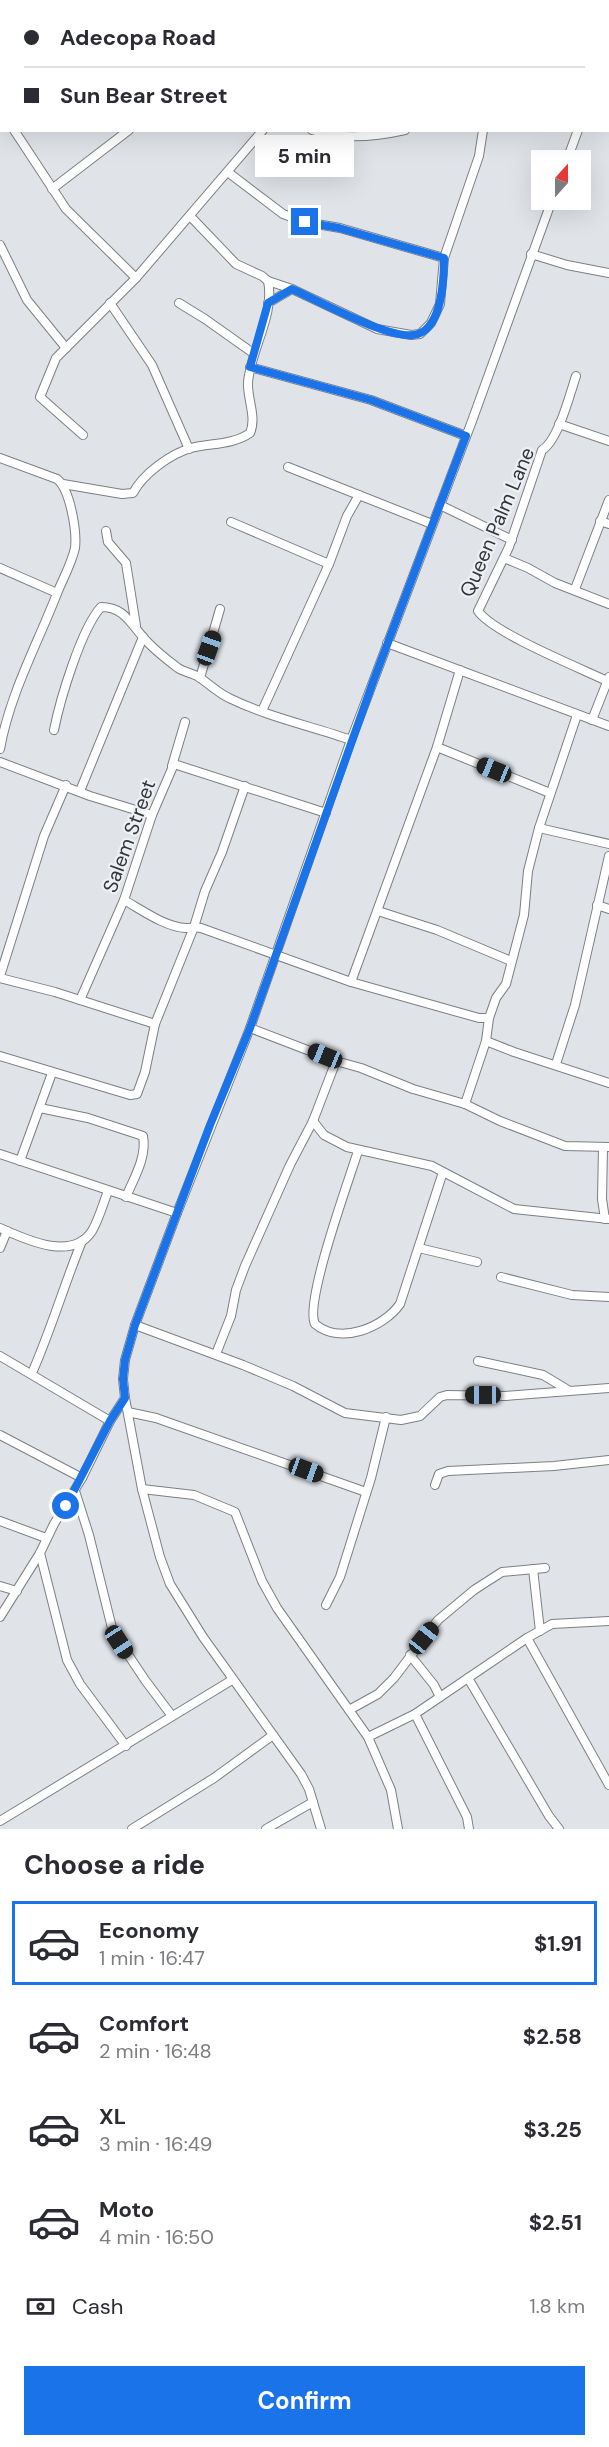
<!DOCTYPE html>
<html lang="en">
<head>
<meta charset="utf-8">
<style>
  body { margin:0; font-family:"DM Sans",sans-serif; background:#f2f2f3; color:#2b2b33; height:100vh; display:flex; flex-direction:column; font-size:22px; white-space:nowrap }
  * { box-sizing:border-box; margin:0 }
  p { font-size:20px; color:#7c7c81 }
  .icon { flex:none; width:33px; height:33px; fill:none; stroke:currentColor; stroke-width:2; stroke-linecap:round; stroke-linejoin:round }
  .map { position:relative; height:1829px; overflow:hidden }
  .panel { display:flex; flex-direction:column; background:#fff; flex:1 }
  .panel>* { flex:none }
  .top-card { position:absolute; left:0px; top:0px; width:609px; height:132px; box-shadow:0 6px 24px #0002; display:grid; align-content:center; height:132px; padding:0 24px; background:#fff }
  .needle { width:39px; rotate:21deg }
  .controls { position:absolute; left:531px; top:150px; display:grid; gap:12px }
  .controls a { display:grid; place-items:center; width:60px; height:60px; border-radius:0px; background:#fff; box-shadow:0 6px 24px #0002; font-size:30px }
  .end { position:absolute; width:27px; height:27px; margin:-14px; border:8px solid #1a73e8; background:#fff; box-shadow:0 0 0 3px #fff }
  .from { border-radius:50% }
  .bubble { position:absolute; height:42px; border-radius:0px; background:#fff; box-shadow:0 6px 24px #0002; font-size:20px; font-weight:700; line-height:42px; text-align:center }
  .car { position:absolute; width:18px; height:36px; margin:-18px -9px; border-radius:8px; box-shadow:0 0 4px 2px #0007; background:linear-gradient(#222 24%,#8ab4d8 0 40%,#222 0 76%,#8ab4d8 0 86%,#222 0) }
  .top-card b { display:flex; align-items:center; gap:21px; height:57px; font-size:22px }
  .top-card b+b { border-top:2px solid #e1e1e2 }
  .top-card i { width:15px; height:15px; background:#2b2b33 }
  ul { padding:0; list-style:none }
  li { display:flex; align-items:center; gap:18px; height:84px; margin:0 12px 9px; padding:0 12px; border:3px solid transparent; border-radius:0px }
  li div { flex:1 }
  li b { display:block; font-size:22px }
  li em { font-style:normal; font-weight:700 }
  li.active { border-color:#1a73e8 }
  li>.icon { width:54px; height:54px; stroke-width:1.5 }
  h2 { padding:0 24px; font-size:27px; line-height:72px }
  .pay { display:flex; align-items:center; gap:15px; height:66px; padding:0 24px; font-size:22px }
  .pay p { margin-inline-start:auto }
  .action { display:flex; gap:12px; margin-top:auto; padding:12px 24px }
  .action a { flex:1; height:69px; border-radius:0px; background:#1a73e8; color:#fff; font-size:24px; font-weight:700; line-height:69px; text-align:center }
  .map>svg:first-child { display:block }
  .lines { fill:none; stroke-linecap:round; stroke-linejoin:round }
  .minor-casing { stroke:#7c7f84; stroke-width:10 }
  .minor { stroke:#fff; stroke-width:8 }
  .route { stroke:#1a73e8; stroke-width:8 }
  .labels { text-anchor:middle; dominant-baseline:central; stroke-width:4.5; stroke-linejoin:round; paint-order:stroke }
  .street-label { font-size:20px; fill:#353638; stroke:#edf1f6 }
</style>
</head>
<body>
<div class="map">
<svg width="609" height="1829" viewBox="0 0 609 1829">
  <rect width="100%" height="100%" fill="#e0e4e9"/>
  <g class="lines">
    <defs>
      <g id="minor">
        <path d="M232 2 234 0"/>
        <path d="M330 2V0"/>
        <path d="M608 14H609"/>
        <path d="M608 52 609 47"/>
        <path d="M0 112 2 114"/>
        <path d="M14 130 66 209 136 278"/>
        <path d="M312 130C342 140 374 137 405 130"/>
        <path d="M567 160 578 130"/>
        <path d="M229 173 283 214 305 222 340 228 444 258"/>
        <path d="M52 189 129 130"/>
        <path d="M191 217 236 264 262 276 268 281 292 289 377 329 411 335 420 334 431 323 440 304 444 258 479 156 483 130"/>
        <path d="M0 245 27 300 66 348"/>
        <path d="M531 254 567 265 609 273"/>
        <path d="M110 303 152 365 189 449"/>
        <path d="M179 303 205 319 253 353"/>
        <path d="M268 303 292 289"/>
        <path d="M250 367 371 400 466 436"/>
        <path d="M576 376C570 394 558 441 542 450L509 547 478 611C493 633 580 668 607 681"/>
        <path d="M559 424 609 441"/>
        <path d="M83 435 40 397 56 358 136 278 263 130"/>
        <path d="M0 458 57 479C70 489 77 531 75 548 72 562 64 577 58 591 38 643 10 693 0 749"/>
        <path d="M288 467 432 524"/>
        <path d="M63 484 122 494 133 493C143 474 170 454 191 448 210 443 233 445 250 433 257 417 247 399 248 382 251 349 275 315 268 281"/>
        <path d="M440 505 512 540"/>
        <path d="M600 521 609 524"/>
        <path d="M231 522 329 564"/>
        <path d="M106 531 108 542 126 563 136 626"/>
        <path d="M504 558 528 568 555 583 609 604"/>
        <path d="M0 568 57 593"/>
        <path d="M575 589 609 500"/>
        <path d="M387 643 609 726"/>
        <path d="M200 678 220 609"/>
        <path d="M262 711 329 564 347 516 359 495"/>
        <path d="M592 720 609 677"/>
        <path d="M54 730C60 700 81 629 101 607 124 607 130 623 143 637 153 649 166 659 178 668 184 672 192 673 199 677 209 684 218 693 229 698 268 717 311 726 351 740"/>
        <path d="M437 747 550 793"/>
        <path d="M0 762 90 796 152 815"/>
        <path d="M172 766 185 722"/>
        <path d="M80 791 143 637"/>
        <path d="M539 828 609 844"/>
        <path d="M124 900C142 910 165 927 186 928 191 928 196 927 201 928L351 982 479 1018H489"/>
        <path d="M597 905 609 909"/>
        <path d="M378 911 437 930 511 961"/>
        <path d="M0 976 44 836 66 785"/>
        <path d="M0 978 55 992 155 1024"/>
        <path d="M351 982 437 747 460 670"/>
        <path d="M80 1000 124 900 152 815 174 764 326 813"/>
        <path d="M250 1028 336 1061 361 1068 413 1089 465 1104 500 1121 565 1146 609 1147"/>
        <path d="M486 1041 514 1052 609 1083"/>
        <path d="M0 1056 130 1095 137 1094 145 1072 155 1024 194 927 205 891 222 852 245 786"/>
        <path d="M556 1064 575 1005 609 856"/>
        <path d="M465 1104 486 1041 489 1018 496 998 506 984 524 915 528 871 539 828 577 715"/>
        <path d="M40 1108 88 1118 143 1136C147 1157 134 1178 126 1197"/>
        <path d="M313 1121 324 1135 347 1147 432 1166 514 1209 609 1219"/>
        <path d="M603 1147 602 1199 605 1219"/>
        <path d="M358 1151C349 1180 304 1303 315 1324 340 1345 383 1328 400 1304L443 1172"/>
        <path d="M0 1154 177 1213"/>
        <path d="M20 1161 52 1073"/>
        <path d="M0 1228C25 1239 72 1262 92 1231 99 1219 103 1204 108 1191"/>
        <path d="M0 1248 7 1231"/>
        <path d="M419 1248 477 1262"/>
        <path d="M501 1277 572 1295 609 1297"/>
        <path d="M135 1325 243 1365 293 1386 345 1413 401 1420 420 1416 440 1397 447 1395 505 1396 609 1388"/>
        <path d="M216 1354 231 1316 236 1290 245 1266 290 1165 313 1121 336 1061"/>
        <path d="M0 1356 110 1421"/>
        <path d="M478 1361 543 1375 568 1390"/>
        <path d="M32 1373C51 1330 64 1285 82 1241"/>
        <path d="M128 1412 156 1418 366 1492"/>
        <path d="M0 1435 82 1478"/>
        <path d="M435 1485 439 1474 448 1471 554 1466 609 1460"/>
        <path d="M142 1489 194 1495 235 1512 262 1581 277 1608 368 1737 391 1790 398 1829"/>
        <path d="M75 1491 89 1535 113 1632 145 1680 172 1716"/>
        <path d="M0 1521 46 1538"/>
        <path d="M40 1553 67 1660 80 1684 126 1746"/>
        <path d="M533 1569 540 1631"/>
        <path d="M0 1586 17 1591"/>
        <path d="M326 1605 340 1577 371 1478 386 1417"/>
        <path d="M0 1617 40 1553 54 1524 82 1478 110 1421 125 1398"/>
        <path d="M527 1638 609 1785"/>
        <path d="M410 1655 434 1685 440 1697"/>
        <path d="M468 1678 549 1816 559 1829"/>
        <path d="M349 1710 378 1694 394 1678 438 1620 474 1590 502 1572 545 1568"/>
        <path d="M415 1714 467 1817 469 1829"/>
        <path d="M368 1737 415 1714 527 1638 552 1624 609 1621"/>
        <path d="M0 1821 232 1680"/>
        <path d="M132 1829 214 1778 273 1735"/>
        <path d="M266 1829 313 1802"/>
        <path d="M321 1829 309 1789 301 1774 203 1637 170 1584 160 1557 142 1489 125 1398 123 1379 125 1360 135 1325 177 1213 250 1028 351 740 472 421 552 200"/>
      </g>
    </defs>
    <!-- minor casing -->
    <use href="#minor" class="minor-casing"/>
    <!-- minor -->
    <use href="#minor" class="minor"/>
  </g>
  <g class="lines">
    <!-- route -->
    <path class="route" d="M66 1506 110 1421 125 1398 123 1379 125 1360 135 1325 210 1125 250 1028 373 682 466 436 371 400 250 367 268 303 292 289C317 300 394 343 418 334 442 326 444 279 444 258L339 228 305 222"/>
  </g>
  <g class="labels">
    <!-- street labels -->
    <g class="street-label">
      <text transform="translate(497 522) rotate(-67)">Queen Palm Lane</text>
      <text transform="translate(129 836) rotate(-70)">Salem Street</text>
    </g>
  </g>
</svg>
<div class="controls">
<a><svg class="needle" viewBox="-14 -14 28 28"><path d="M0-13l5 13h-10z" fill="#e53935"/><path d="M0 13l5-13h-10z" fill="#7c7c81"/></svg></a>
</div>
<i class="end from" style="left:66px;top:1506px"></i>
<i class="end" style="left:305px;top:222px"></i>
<div class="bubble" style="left:255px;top:135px;width:99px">5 min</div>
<i class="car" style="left:209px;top:648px;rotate:20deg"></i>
<i class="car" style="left:494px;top:770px;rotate:292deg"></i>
<i class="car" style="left:325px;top:1056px;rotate:292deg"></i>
<i class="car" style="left:483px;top:1395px;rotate:270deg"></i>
<i class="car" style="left:306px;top:1470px;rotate:110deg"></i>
<i class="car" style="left:424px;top:1638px;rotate:39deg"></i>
<i class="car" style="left:119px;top:1642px;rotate:147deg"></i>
<div class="top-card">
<b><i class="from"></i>Adecopa Road</b>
<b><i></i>Sun Bear Street</b>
</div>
</div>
<section class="panel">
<h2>Choose a ride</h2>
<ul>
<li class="active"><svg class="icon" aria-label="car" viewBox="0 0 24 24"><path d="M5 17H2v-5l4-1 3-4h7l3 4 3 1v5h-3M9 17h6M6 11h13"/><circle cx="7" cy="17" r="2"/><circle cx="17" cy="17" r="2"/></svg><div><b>Economy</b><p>1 min · 16:47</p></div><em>$1.91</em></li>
<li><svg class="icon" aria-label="car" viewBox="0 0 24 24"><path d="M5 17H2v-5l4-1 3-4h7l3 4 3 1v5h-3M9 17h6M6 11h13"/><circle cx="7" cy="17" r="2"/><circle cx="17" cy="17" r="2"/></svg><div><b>Comfort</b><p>2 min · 16:48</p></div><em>$2.58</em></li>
<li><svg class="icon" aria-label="car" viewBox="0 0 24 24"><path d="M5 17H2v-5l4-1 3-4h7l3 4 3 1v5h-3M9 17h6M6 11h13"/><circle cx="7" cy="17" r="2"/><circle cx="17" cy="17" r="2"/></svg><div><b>XL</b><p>3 min · 16:49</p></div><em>$3.25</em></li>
<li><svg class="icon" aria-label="car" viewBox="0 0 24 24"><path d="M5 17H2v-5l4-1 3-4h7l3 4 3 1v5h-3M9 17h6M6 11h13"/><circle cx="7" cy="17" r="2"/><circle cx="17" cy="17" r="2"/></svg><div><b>Moto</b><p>4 min · 16:50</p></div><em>$2.51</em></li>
</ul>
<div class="pay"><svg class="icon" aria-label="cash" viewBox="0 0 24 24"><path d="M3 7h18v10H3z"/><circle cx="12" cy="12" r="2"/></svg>Cash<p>1.8 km</p></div>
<div class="action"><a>Confirm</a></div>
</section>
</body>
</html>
